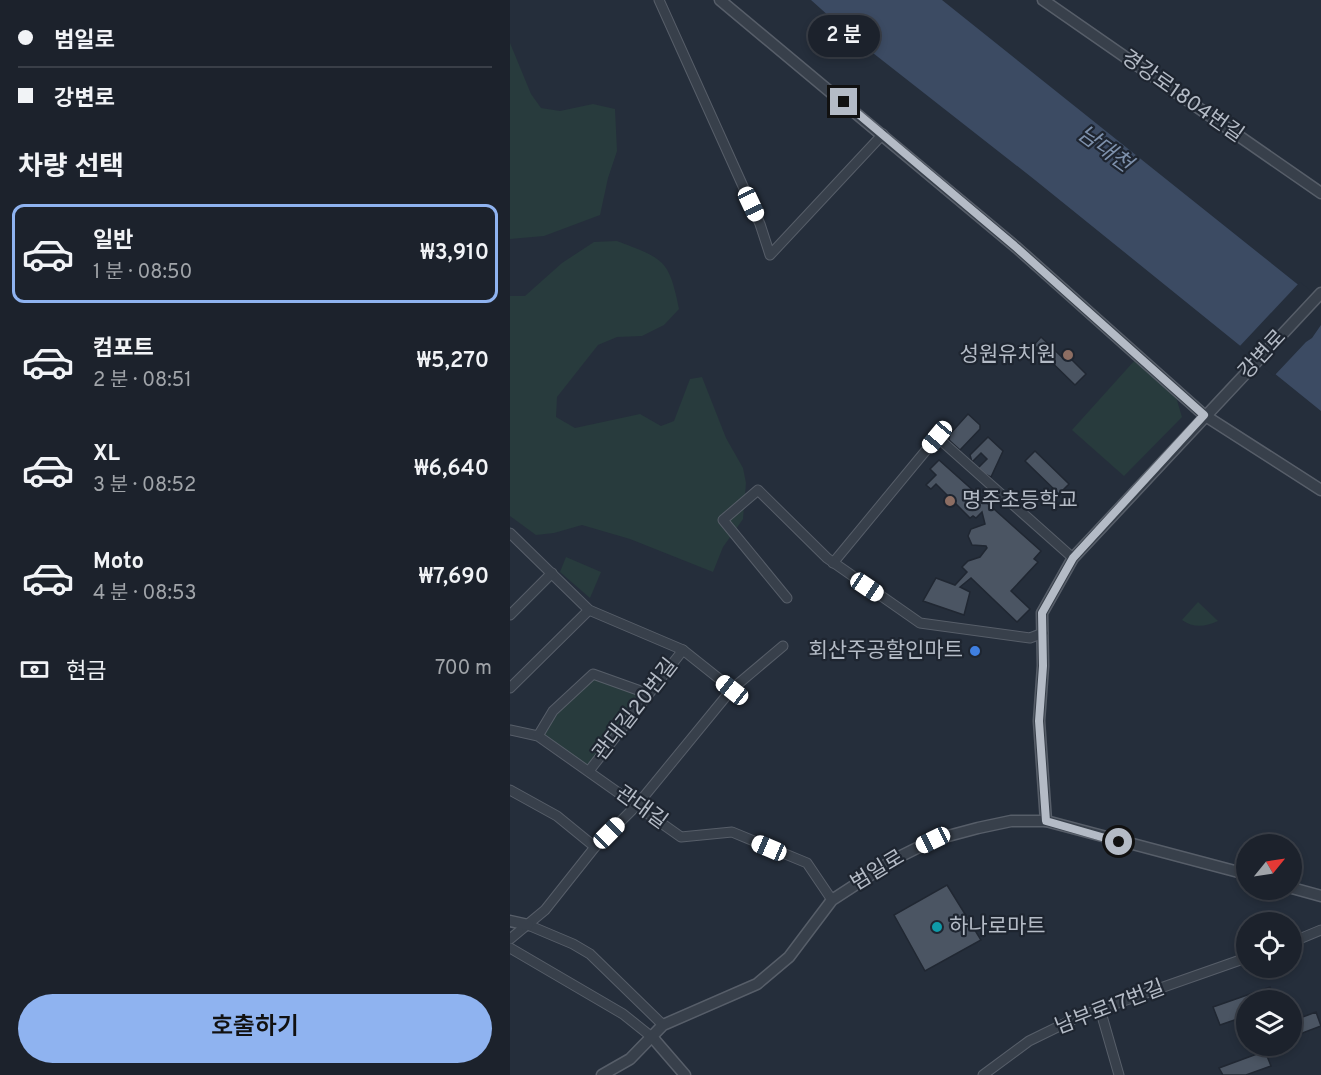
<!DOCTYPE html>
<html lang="ko">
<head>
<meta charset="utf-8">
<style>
  body { margin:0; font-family:Overpass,"Noto Sans KR",sans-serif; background:#292f38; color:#f1f3f6; height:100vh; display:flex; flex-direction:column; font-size:22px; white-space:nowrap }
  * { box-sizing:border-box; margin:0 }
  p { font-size:20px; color:#a0a4a9 }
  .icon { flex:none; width:33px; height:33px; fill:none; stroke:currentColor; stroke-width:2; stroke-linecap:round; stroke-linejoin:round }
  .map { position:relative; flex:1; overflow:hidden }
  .panel { display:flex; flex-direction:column; background:#1c222c; width:510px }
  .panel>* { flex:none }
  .guide { display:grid; align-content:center; height:132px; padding:0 18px; background:#1c222c }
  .needle { width:39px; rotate:60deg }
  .buttons { position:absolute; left:726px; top:834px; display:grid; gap:12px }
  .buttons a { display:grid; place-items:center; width:66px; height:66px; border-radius:50%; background:#1c222c; box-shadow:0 3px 9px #0003,0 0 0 2px #3a3f48; font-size:30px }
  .end { position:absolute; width:27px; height:27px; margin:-14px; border:8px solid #b4bbc6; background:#111; box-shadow:0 0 0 3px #111 }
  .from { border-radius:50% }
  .bubble { position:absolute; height:42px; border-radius:21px; background:#1c222c; box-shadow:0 3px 9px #0003,0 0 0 2px #3a3f48; font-size:20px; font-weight:600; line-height:42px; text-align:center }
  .car { position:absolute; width:18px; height:36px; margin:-18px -9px; border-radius:8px; box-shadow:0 0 4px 2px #0007; background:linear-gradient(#fff 24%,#345 0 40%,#fff 0 76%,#345 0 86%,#fff 0) }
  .guide b { display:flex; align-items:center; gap:21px; height:57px; font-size:22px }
  .guide b+b { border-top:2px solid #3a3f48 }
  .guide i { width:15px; height:15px; background:#f1f3f6 }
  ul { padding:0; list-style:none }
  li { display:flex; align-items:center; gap:18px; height:99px; margin:0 12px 9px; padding:0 6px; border:3px solid transparent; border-radius:12px }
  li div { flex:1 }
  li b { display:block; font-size:22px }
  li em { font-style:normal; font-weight:600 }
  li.on { border-color:#8fb3f0 }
  li>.icon { width:54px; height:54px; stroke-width:1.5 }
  h2 { padding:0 18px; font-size:27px; line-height:72px }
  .pay { display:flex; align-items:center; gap:15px; height:66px; padding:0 18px; font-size:22px }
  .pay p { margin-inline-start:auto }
  .primary-button { display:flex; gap:12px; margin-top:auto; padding:12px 18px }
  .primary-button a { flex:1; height:69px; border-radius:36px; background:#8fb3f0; color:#111; font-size:24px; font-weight:600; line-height:69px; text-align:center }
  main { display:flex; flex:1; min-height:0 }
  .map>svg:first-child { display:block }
  .green { fill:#283b3d }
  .water { fill:#3c4b63 }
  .pier { fill:#252e3b }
  .building { fill:#4b5563; stroke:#202732; stroke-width:1.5 }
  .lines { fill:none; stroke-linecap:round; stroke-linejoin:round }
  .minor-casing { stroke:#575e69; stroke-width:11 }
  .tertiary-casing { stroke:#575e69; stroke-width:13 }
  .minor { stroke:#38404b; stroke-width:9 }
  .tertiary { stroke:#38404b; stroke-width:10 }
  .route { stroke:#b4bbc6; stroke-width:8 }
  .education-dot { fill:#8d6e63; stroke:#1e2530; stroke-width:2 }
  .shop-dot { fill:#3f7fe0; stroke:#1e2530; stroke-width:2 }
  .culture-dot { fill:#0f9aa8; stroke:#1e2530; stroke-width:2 }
  .labels { text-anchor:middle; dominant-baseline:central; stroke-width:4.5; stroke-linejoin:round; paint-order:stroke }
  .street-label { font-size:21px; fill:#b4bbc6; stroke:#1e2530 }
  .poi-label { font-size:21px; fill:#b4bbc6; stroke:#1e2530; text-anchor:end }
  .water-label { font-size:22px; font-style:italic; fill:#7e91ac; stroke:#1e2530 }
</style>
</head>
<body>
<main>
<section class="panel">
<div class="guide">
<b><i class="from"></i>범일로</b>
<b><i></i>강변로</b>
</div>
<h2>차량 선택</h2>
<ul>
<li class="on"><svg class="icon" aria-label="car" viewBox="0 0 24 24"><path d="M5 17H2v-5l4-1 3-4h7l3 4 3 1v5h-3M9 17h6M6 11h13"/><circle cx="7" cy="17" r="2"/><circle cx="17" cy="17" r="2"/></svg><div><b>일반</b><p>1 분 · 08:50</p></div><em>₩3,910</em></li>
<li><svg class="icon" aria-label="car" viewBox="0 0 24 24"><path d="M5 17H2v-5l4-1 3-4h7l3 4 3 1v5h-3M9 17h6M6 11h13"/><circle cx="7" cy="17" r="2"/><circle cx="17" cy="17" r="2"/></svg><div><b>컴포트</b><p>2 분 · 08:51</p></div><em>₩5,270</em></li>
<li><svg class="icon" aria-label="car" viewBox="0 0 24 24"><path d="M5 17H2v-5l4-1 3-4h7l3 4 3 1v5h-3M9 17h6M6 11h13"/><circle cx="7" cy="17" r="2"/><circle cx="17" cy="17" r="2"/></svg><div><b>XL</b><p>3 분 · 08:52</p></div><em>₩6,640</em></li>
<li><svg class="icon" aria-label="car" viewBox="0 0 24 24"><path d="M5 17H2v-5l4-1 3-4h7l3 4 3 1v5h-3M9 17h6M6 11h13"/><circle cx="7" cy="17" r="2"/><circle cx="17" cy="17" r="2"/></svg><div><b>Moto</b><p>4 분 · 08:53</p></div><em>₩7,690</em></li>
</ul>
<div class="pay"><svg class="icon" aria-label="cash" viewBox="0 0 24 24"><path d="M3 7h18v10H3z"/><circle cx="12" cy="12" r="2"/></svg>현금<p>700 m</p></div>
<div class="primary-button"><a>호출하기</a></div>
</section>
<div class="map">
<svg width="811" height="1075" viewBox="0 0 811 1075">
  <rect width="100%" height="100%" fill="#252e3b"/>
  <!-- green -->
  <g class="green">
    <path d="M0 43 21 94 31 108 50 111 83 104 105 109 107 151 98 178 90 215 34 236 0 239Z"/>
    <path d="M107 241C153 259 159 258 169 309L154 325 132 336 107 337 88 345 47 397 46 417 65 428 130 414 151 426 164 421 180 379 192 377 216 438 233 468 236 483 233 519 213 547 203 572 120 539 72 525 44 533 26 535 0 516V296H15L52 263 84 242Z"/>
    <path d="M625 360 666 397 672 417 614 476 562 430Z"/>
    <path d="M56 557 91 572 80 598 50 572Z"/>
    <path d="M688 602 708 621C695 627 683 628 672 620Z"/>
    <path d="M83 674 139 694 79 771 28 736 43 711Z"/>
  </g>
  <!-- water -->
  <path class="water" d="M301 0H432L811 303V411L525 180 340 35Z"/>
  <!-- pier -->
  <path class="pier" d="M790 282 811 299V325L802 338 796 342 764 376 729 347Z"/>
  <!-- building -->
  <g class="building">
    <path d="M531 337 555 360 559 357 576 374 565 385 524 345Z"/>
    <path d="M458 414 470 425V429L450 450 439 440 440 434Z"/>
    <path d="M478 437 493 451 481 477 466 470 477 459 471 453 462 462 460 455Z"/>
    <path d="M525 451 559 484 549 494 515 461Z"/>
    <path d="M429 460 531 551 524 559 528 562 501 591 520 609 507 622 461 578 450 587 460 592 454 615 413 601 426 578 445 585 457 572 452 567 458 561 470 557 477 548 476 546 462 545 458 536 461 529 475 524 472 512 466 518 463 516 460 518 426 484 421 489 416 485 426 475 420 469Z"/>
    <path d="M437 885 471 940 415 971 384 915Z"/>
    <path d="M760 987 765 1000H736V1016L710 1025 703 1007Z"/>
    <path d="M806 1012 811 1026 782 1037V1021Z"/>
    <path d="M755 1051 761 1066 736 1075H713L709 1068Z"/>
  </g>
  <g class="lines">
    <defs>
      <g id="minor">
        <path d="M149 0 250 224 260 255 373 134"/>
        <path d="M0 533 79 610 173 650 222 689"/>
        <path d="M323 563 427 437 563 558"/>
        <path d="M277 598 213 520 248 490 317 558 410 623 520 638 533 633"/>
        <path d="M0 615 42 573"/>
        <path d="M0 688 79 610"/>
        <path d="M0 730 28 736 171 837 222 832 297 863 322 900"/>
        <path d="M28 736 43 711 83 674 139 694"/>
        <path d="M79 771 173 650"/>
        <path d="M0 790 47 816 85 847"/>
        <path d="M18 925 63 944 80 954 153 1025"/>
        <path d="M0 939 35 910 85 847 127 805 222 689 273 646"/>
        <path d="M782 942 811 930"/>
        <path d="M0 948 113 1014 143 1038"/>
        <path d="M590 1009 609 1075"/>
        <path d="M473 1075 519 1041 568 1017 736 958"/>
      </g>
      <g id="tertiary">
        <path d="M210 0 507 248 694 415 811 490"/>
        <path d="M533 0 811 193"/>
        <path d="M536 821 529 721 533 666 532 613 563 558 811 293"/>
        <path d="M782 888 811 896"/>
        <path d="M0 921 18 925"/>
        <path d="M143 1038 175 1075"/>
        <path d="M92 1075 120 1059 153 1025 247 984 279 957 322 900 385 859 423 840 468 828 501 821H536L736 874"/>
      </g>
    </defs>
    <!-- minor casing -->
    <use href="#minor" class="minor-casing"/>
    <!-- tertiary casing -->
    <use href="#tertiary" class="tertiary-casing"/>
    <!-- minor -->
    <use href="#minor" class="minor"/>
    <!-- tertiary -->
    <use href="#tertiary" class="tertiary"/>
  </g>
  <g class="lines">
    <!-- route -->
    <path class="route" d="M334 102 507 248 694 415 563 558 532 613 533 666 529 721 536 821 609 842"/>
  </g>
  <!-- markers -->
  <g class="education-dot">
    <circle cx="558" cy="355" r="6"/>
    <circle cx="440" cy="501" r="6"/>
  </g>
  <circle class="shop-dot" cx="465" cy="651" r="6"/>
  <circle class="culture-dot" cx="427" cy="927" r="6"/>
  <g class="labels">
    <!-- street labels -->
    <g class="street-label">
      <text transform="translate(672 97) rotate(35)">경강로1804번길</text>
      <text transform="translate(753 355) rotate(-47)">강변로</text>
      <text transform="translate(126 710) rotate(-52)">관대길20번길</text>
      <text transform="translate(131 808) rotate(36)">관대길</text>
      <text transform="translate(368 871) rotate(-31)">범일로</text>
      <text transform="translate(600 1008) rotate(-21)">남부로17번길</text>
    </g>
    <!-- poi labels -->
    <g class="poi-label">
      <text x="546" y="355">성원유치원</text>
      <text x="452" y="501" text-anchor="start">명주초등학교</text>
      <text x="453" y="651">회산주공할인마트</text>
      <text x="439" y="927" text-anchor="start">하나로마트</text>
    </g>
    <!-- water labels -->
    <g class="water-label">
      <text transform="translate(594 150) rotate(36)">남대천</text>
    </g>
  </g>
</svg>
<div class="buttons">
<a><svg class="needle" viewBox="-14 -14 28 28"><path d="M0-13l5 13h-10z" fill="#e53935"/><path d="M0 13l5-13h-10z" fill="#a0a4a9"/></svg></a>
<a><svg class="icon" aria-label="locate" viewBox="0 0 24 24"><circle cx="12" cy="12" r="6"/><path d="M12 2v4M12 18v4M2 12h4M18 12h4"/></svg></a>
<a><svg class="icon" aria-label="layers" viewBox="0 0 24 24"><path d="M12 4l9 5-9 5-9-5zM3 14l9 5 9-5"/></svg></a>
</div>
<i class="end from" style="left:609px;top:842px"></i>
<i class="end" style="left:334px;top:102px"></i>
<div class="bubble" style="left:298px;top:15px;width:72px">2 분</div>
<i class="car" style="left:241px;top:204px;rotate:155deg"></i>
<i class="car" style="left:427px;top:437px;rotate:220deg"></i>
<i class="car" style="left:357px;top:587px;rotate:124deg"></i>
<i class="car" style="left:222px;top:690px;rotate:309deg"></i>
<i class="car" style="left:99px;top:833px;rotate:45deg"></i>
<i class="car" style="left:423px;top:840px;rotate:244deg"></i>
<i class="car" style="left:259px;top:848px;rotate:293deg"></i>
</div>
</main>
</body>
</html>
